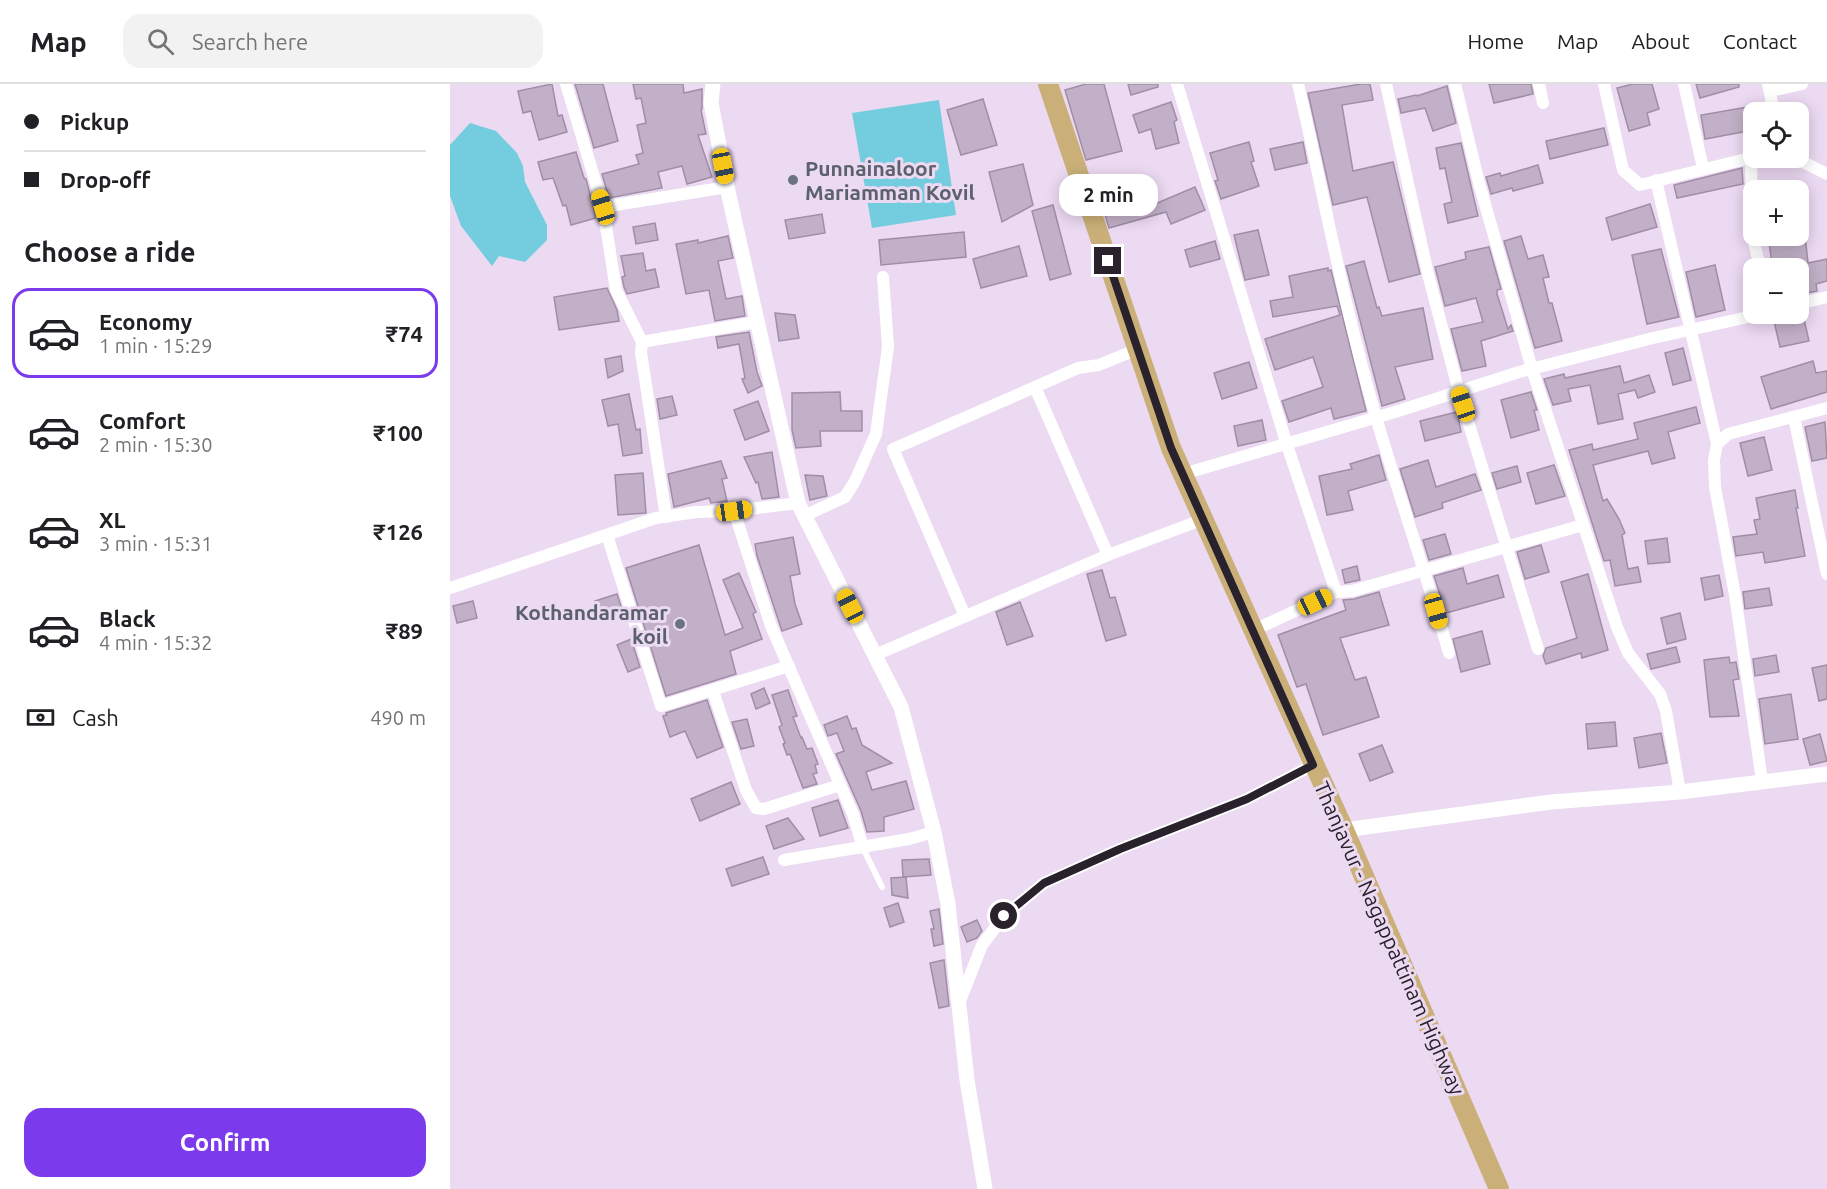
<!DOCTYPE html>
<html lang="en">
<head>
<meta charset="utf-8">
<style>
  body { margin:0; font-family:Ubuntu,sans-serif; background:#f2f2f2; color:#202124; height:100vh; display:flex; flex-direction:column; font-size:22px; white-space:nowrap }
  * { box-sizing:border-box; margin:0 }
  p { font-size:20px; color:#757577 }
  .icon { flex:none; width:33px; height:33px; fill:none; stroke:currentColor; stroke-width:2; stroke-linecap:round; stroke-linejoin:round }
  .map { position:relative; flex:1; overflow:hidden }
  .panel { display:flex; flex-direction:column; background:#fff; width:450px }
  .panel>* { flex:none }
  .guide { display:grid; align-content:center; height:132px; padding:0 24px; background:#fff }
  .controls { position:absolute; left:1293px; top:18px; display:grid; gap:12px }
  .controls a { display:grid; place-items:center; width:66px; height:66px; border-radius:12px; background:#fff; box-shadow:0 3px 15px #0003; font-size:30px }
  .end { position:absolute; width:27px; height:27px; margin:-14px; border:8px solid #29222c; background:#fff; box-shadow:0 0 0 3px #fff }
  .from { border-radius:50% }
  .bubble { position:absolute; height:42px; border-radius:18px; background:#fff; box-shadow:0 3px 15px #0003; font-size:20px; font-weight:700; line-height:42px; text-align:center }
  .car { position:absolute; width:18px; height:36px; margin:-18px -9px; border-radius:8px; box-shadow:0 0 4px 2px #0007; background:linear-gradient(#f5c518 24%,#345 0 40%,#f5c518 0 76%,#345 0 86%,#f5c518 0) }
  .guide b { display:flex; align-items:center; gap:21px; height:57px; font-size:22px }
  .guide b+b { border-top:2px solid #e0e0e0 }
  .guide i { width:15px; height:15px; background:#202124 }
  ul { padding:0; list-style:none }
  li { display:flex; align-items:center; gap:18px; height:90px; margin:0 12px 9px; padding:0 12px; border:3px solid transparent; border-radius:18px }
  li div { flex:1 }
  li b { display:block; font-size:22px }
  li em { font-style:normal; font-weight:700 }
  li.on { border-color:#7c3aed }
  li>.icon { width:54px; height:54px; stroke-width:1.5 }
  h2 { padding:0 24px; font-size:27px; line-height:72px }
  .pay { display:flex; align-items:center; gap:15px; height:66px; padding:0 24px; font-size:22px }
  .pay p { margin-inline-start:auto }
  .cta { display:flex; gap:12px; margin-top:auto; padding:12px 24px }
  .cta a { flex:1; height:69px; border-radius:18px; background:#7c3aed; color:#fff; font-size:24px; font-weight:700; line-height:69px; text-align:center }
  header { display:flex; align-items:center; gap:36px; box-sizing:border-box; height:84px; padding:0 30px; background:#fff; border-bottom:2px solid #e0e0e0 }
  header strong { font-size:28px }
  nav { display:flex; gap:33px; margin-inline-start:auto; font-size:21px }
  .search { width:420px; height:54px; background:#f2f2f2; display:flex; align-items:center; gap:15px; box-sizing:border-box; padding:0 21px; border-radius:18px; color:#757577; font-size:22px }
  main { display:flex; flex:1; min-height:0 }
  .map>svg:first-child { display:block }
  .water { fill:#73cddf }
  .building { fill:#c2b0c8; stroke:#a08ea6; stroke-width:1.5 }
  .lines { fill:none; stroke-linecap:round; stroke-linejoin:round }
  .service { stroke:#fff; stroke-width:6 }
  .minor { stroke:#fff; stroke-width:12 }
  .tertiary { stroke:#fff; stroke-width:15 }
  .trunk { stroke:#cab078; stroke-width:20 }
  .route { stroke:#29222c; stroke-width:8 }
  .worship-dot { fill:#6b7280; stroke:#ecd9f2; stroke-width:2 }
  .labels { text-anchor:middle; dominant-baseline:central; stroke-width:6; stroke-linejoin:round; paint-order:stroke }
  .worship-label { font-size:21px; font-weight:bold; fill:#5b616d; stroke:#ecd9f2; text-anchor:start }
  .street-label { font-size:21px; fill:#29222c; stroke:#ecd9f2 }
</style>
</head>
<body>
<header>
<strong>Map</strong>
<div class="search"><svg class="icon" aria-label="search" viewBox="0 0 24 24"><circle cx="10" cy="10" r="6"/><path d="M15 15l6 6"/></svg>Search here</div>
<nav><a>Home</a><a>Map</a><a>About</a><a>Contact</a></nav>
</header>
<main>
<section class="panel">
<div class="guide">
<b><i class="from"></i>Pickup</b>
<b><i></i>Drop-off</b>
</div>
<h2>Choose a ride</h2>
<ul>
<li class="on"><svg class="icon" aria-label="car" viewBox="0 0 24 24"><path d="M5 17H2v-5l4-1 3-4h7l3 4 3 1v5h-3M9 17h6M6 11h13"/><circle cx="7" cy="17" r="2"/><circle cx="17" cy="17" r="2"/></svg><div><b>Economy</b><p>1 min · 15:29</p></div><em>₹74</em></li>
<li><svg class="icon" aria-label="car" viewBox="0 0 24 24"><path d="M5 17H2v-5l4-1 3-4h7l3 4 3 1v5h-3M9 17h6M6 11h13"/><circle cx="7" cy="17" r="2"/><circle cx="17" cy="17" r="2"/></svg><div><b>Comfort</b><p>2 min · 15:30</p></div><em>₹100</em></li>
<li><svg class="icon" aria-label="car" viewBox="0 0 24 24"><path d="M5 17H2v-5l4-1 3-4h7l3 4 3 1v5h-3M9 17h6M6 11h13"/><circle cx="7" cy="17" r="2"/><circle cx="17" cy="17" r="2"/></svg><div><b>XL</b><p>3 min · 15:31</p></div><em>₹126</em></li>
<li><svg class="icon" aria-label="car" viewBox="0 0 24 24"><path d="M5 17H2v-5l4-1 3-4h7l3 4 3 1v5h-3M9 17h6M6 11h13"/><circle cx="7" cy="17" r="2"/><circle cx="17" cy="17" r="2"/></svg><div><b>Black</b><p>4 min · 15:32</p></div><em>₹89</em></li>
</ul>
<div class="pay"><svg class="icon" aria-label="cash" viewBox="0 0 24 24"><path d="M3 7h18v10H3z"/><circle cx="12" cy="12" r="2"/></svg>Cash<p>490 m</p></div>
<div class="cta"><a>Confirm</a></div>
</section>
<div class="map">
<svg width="1377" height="1105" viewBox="0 0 1377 1105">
  <rect width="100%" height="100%" fill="#ecd9f2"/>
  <!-- water -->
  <g class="water">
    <path d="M489 16 506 131 422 144 402 29Z"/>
    <path d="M20 39 46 47 67 69 73 82 75 98 97 141V156L75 178 49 172 42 182 11 142 0 112V61Z"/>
  </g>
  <!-- building -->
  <g class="building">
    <path d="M102 0 108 32 112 31 117 48 89 56 81 27 73 29 68 7Z"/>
    <path d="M125 0H153L168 57 144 64Z"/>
    <path d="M183 0H233L234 9 252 5V25L251 26 256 50 248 51 262 93 237 100 232 82 208 88 212 104 159 114 152 90 189 80 186 71 193 69 187 41 196 39 191 14 186 15Z"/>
    <path d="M636 0H654L672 67 636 76 615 6Z"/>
    <path d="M678 0H708V3L681 11Z"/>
    <path d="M911 0H920L923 16 892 21 903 87 943 78 970 190 939 198 917 113 883 121 858 9Z"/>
    <path d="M1039 0H1081L1083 10 1044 19Z"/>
    <path d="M1183 0H1202L1209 25 1197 29 1200 41 1179 47 1167 4Z"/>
    <path d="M1246 0H1289V3L1250 14Z"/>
    <path d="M997 2 1006 39 983 47 975 24 951 29 948 15 966 11 967 12Z"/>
    <path d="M533 15 547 61 511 71 497 26Z"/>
    <path d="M721 18 727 36 724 38 729 59 706 65 701 45 689 49 683 31Z"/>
    <path d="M1304 22V46L1255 55 1251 31Z"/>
    <path d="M1154 44 1158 61 1100 75 1096 57Z"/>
    <path d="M799 58 804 77 801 78 809 102 771 115 765 97 768 96 760 69Z"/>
    <path d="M853 58 857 79 825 86 820 65Z"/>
    <path d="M1011 59 1028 132 998 139 994 120 1002 118 995 84 990 85 986 64Z"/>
    <path d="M126 68 134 94 136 95 146 134 121 141 116 121 113 122 103 94 93 96 88 78Z"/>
    <path d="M573 80 583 121 552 138 539 88Z"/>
    <path d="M1088 81 1093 99 1063 107 1062 104 1041 110 1036 93 1050 89 1051 92Z"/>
    <path d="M1292 84 1293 100 1227 114 1224 101Z"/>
    <path d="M745 103 755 126 721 140 716 128 659 144 651 118 700 104 705 120Z"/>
    <path d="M1200 120 1207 143 1162 156 1156 134Z"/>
    <path d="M603 121 621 190 600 196 582 127Z"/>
    <path d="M372 130 375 149 339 155 335 136Z"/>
    <path d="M205 139 208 156 186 160 183 143Z"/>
    <path d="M808 146 819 191 795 196 784 151Z"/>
    <path d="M514 148 516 173 431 181 429 156Z"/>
    <path d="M1355 151 1358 179 1377 175V197L1366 200 1367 207 1348 211V175L1322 179 1318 152Z"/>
    <path d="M278 152 283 174 268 177 276 215 292 212 295 232 265 237 259 206 236 210 226 160 248 156V159Z"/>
    <path d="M1071 152 1078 175 1093 171 1099 193 1093 194 1099 219H1102L1112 257 1085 264 1054 157Z"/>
    <path d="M765 157 770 175 740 183 735 166Z"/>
    <path d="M569 162 577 192 531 204 523 175Z"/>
    <path d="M1039 163 1051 205 1047 206V210L1058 245 1061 241 1063 247 1031 257 1036 282 1012 287 1001 245 1033 238 1026 214 995 222 985 183 1016 175 1015 168Z"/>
    <path d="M1211 165 1229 233 1197 240 1182 171Z"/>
    <path d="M193 169 196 187 205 185 209 203 177 210 174 203 172 193 175 192 171 172Z"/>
    <path d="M914 177 927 224 929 223 932 232 973 224 983 275 945 283 955 315 932 322 896 182Z"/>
    <path d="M1265 181 1275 226 1246 233 1236 188Z"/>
    <path d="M878 184V187L881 186 916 327 884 335 881 324 839 338 832 317 873 303 863 273 825 286 815 255 890 231 887 222 823 233 820 217 843 213 839 192Z"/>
    <path d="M157 204 167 226 169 237 109 246 104 213Z"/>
    <path d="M325 229 345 231 349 254 329 257Z"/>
    <path d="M1353 231 1359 257 1330 263 1324 237Z"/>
    <path d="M299 248 307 288 312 302 298 309 292 295 295 294 289 260 268 264 266 253Z"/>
    <path d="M1233 264 1241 296 1223 301 1215 269Z"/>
    <path d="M171 272 173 287 158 294 155 275Z"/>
    <path d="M1363 277 1366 289 1377 287V308L1321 325 1311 293Z"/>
    <path d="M799 278 807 304 772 315 764 289Z"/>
    <path d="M1170 282 1174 299 1199 291 1205 308 1188 314 1185 306 1168 310 1173 335 1148 340 1140 301 1118 305 1121 317 1103 321 1094 295 1114 290 1115 294Z"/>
    <path d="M390 308 391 327H412V347H370L371 362 346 364 342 346V309Z"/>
    <path d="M1081 308 1087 326H1084L1089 346 1061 354 1051 316Z"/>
    <path d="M179 310 186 346 190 345 192 369 173 372 168 340 158 342 152 316Z"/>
    <path d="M222 312 227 331 210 335 207 315Z"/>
    <path d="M308 317 319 347 295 356 284 326Z"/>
    <path d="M1246 323 1250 339 1218 348 1225 374 1202 380 1198 367 1143 381 1153 417 1157 415 1169 435 1175 449 1172 451 1178 485 1188 483 1191 498 1165 502 1160 476 1154 477 1119 366 1142 360 1143 366 1188 355 1184 339Z"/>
    <path d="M1007 328 1011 348 975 357 970 337Z"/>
    <path d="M812 336 816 356 788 362 784 342Z"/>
    <path d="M1375 338 1377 374 1362 377 1355 343Z"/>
    <path d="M1314 353 1322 386 1298 392 1290 359Z"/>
    <path d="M322 368 329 413 312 415 308 398 306 399 294 373Z"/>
    <path d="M929 371 936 396 898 407 903 426 877 431 869 392 902 385 900 380Z"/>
    <path d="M978 376 986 403 1025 390 1031 406 992 419 993 424 965 433 950 385Z"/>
    <path d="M271 377 277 394 272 395 277 417 261 419 259 414 224 423 218 390Z"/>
    <path d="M1104 381 1115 412 1086 420 1077 389Z"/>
    <path d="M1067 382 1071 398 1047 405 1042 389Z"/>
    <path d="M193 389 196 429 168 431 165 391Z"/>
    <path d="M355 391 373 392 377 412 360 416Z"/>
    <path d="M1345 406 1348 424H1346L1355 472 1315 479 1313 468 1286 472 1283 453 1307 450 1304 436 1310 435 1306 414Z"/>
    <path d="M995 450 1001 470 979 476 973 456Z"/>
    <path d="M343 453 350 490 340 492 345 520 352 540 332 547 307 472 305 460Z"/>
    <path d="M1217 454 1220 478 1198 480 1195 457Z"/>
    <path d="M249 461 275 551 293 544 273 496 289 489 306 528 303 530 312 555 280 567 286 590 216 612 176 484Z"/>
    <path d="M1091 461 1099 488 1075 495 1067 468Z"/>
    <path d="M907 482 910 496 895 499 892 486Z"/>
    <path d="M1013 484 1017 500 1048 491 1054 513 996 529 984 492Z"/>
    <path d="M652 486 660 514 665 513 676 551 656 557 637 490Z"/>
    <path d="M1138 490 1158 566 1132 574 1131 569 1096 580 1093 572 1096 564 1127 554 1111 498Z"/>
    <path d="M1269 491 1273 512 1255 516 1251 494Z"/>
    <path d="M1319 504 1322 521 1295 525 1293 508Z"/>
    <path d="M929 508 939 541 890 554 905 596 916 593 929 633 873 651 856 600 847 603 828 551 896 526 893 516 904 515Z"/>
    <path d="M167 510 174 531 152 538 145 517Z"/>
    <path d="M23 517 27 534 7 539 3 522Z"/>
    <path d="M570 518 583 552 557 561 546 528Z"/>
    <path d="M1230 529 1236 555 1217 560 1211 534Z"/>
    <path d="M1032 547 1040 580 1011 588 1003 555Z"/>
    <path d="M181 555 190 583 178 588 167 561Z"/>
    <path d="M1226 563 1230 578 1201 585 1197 570Z"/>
    <path d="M1326 571 1329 588 1305 592 1303 575Z"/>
    <path d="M1279 573 1280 579 1286 578 1289 595 1283 596 1289 632 1260 633 1254 576Z"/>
    <path d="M1377 581V615L1369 617 1362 584Z"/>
    <path d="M314 604 320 619 306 625 301 610Z"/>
    <path d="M338 606 347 632 343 633 351 654 352 653 357 665 362 664 368 680 365 681 367 689 363 690 367 700 353 704 340 670 337 671 333 660 335 659 329 643 332 641 322 611Z"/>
    <path d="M1341 610 1348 655 1315 660 1309 615Z"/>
    <path d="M257 616 273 663 247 674 235 647 220 653 213 632 217 631 216 629Z"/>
    <path d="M397 632 402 645 406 644 412 661 442 679 416 688 422 706 456 697 464 725 434 733V747L417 748 411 727 386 670 394 667 387 649 378 652 374 641Z"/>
    <path d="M297 635 304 662 291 665 282 638Z"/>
    <path d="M1165 638 1167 662 1138 665 1136 640Z"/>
    <path d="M1211 649 1217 679 1189 684 1184 654Z"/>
    <path d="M1370 650 1377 677 1360 681 1353 655Z"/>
    <path d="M932 661 943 688 920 697 909 670Z"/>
    <path d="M281 698 290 720 250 737 241 715Z"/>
    <path d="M388 716 398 744 370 752 362 724Z"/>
    <path d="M338 734 354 755 324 765 316 742Z"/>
    <path d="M313 773 319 790 282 802 276 785Z"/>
    <path d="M479 775 481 791 453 793 452 776Z"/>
    <path d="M456 793 458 814 442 811 441 794Z"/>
    <path d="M448 819 454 838 440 843 434 824Z"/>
    <path d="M489 825 493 860 484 862 481 845H484L480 827Z"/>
    <path d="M527 836 532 847 527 854 517 858 511 843Z"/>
    <path d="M494 876 499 922 489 924 480 879Z"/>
  </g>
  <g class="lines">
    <!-- service -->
    <path class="service" d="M413 764 432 803"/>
    <!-- minor -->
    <g class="minor">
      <path d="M116 0 153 123 277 103"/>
      <path d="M727 0 837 361 886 508"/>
      <path d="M848 0C874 111 894 224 926 333 949 412 976 490 999 569"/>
      <path d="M936 0 978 190 1009 308 1088 565"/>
      <path d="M1005 0 1029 99 1082 285 1167 543 1178 569 1210 610 1216 627 1230 708"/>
      <path d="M1089 0 1093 19"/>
      <path d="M1154 0 1173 86 1190 101 1304 73"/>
      <path d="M1234 0 1253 84"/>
      <path d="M1318 0 1324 28"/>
      <path d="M1320 7 1352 0"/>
      <path d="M1301 73 1302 149 1310 184"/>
      <path d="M1345 74 1377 90"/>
      <path d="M1206 96 1267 360"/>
      <path d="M153 123 166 206 192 258 191 268 216 433"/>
      <path d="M1348 220 1377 213"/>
      <path d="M192 258 306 238"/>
      <path d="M585 303 628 284 649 281 688 265"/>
      <path d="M1344 333 1377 490"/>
      <path d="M733 390 945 328 1069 288 1203 254 1312 230"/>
      <path d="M284 427 321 542 403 730 413 764"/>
      <path d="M354 432 395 413 405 397 426 350 438 263 433 193"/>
      <path d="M157 451 211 622 339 582"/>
      <path d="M0 504 206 434 246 428 284 427 348 419"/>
      <path d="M515 532 443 365 585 303 658 471"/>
      <path d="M804 546 886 508 902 507 1133 441"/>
      <path d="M425 571 658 471 754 435"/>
      <path d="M263 607 296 706 306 724 314 725 390 701"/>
      <path d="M1312 697 1285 511 1265 403 1264 376 1267 360 1278 350 1377 324"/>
      <path d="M334 776 459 755 484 748"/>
      <path d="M510 917 532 861 554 832 594 799 670 765 797 715 863 681"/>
    </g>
    <!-- tertiary -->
    <g class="tertiary">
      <path d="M263 0 261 19 277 103 348 419 451 623 484 748 498 820 517 996 535 1105"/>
      <path d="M894 746 1101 718 1230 708 1377 690"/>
    </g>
    <!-- trunk -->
    <path class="trunk" d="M598 0 721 364 894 746 1049 1105"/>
  </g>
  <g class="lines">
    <!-- route -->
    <path class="route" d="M554 832 594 799 670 765 797 715 863 681 721 364 658 177"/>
  </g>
  <!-- markers -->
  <g class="worship-dot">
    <circle cx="343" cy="96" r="6"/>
    <circle cx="230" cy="540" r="6"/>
  </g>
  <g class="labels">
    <!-- worship labels -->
    <g class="worship-label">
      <text x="355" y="84">Punnainaloor<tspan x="355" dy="24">Mariamman Kovil</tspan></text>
      <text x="218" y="528" text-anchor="end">Kothandaramar<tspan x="218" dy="24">koil</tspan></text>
    </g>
    <!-- street labels -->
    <g class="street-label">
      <text transform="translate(940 854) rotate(66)">Thanjavur - Nagappattinam Highway</text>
    </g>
  </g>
</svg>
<div class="controls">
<a><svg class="icon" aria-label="locate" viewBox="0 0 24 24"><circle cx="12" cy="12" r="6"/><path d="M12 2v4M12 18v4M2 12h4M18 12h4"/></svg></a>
<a>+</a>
<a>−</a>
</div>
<i class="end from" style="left:554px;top:832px"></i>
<i class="end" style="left:658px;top:177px"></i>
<div class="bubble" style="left:609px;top:90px;width:99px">2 min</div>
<i class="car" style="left:273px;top:82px;rotate:169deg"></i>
<i class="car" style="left:153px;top:123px;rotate:343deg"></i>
<i class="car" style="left:1013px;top:320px;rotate:341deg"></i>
<i class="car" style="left:284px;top:427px;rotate:82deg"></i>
<i class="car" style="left:865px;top:518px;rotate:65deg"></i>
<i class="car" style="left:400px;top:522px;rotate:333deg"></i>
<i class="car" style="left:986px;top:527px;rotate:164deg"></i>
</div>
</main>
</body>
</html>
